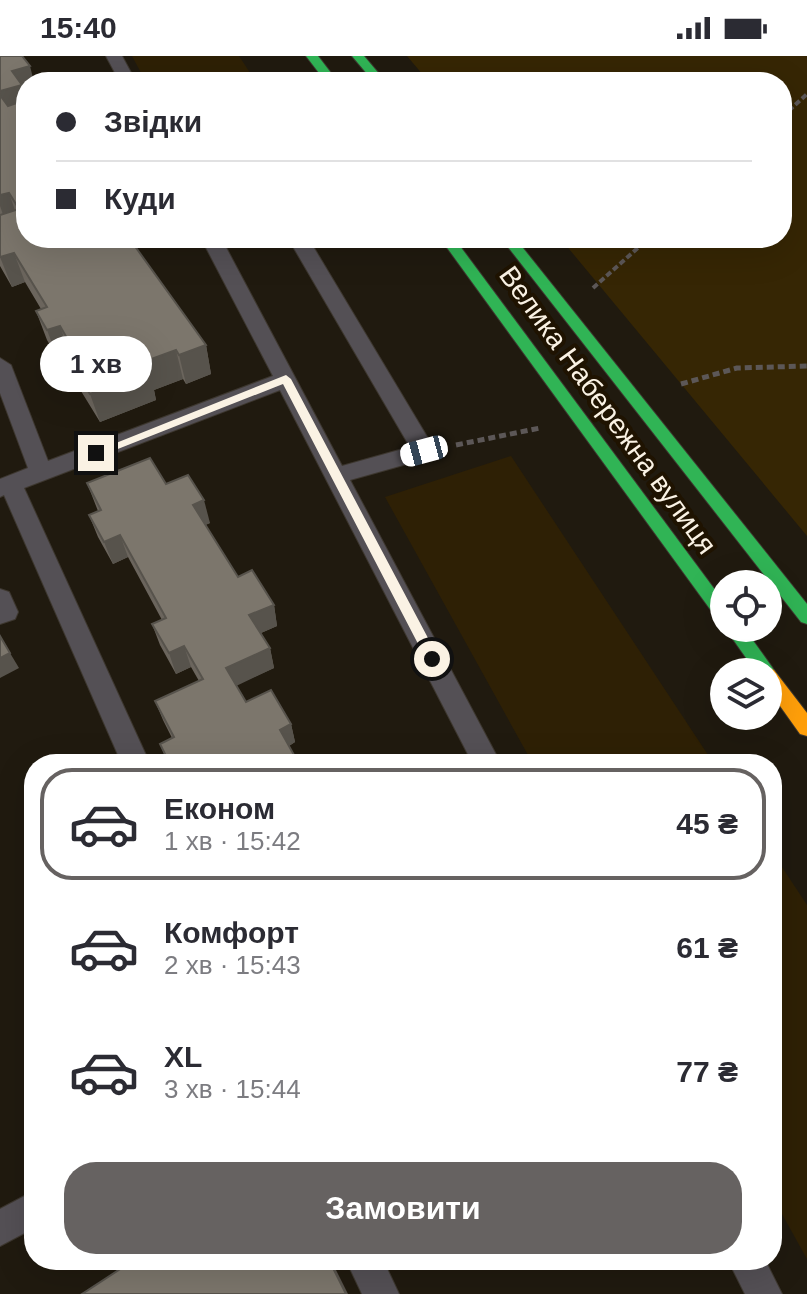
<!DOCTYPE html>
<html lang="uk">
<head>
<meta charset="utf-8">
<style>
  body { margin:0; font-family:Arial,sans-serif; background:#f7f7f7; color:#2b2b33; height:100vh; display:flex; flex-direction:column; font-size:30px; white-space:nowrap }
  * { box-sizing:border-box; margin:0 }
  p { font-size:26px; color:#7c7c81 }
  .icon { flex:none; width:44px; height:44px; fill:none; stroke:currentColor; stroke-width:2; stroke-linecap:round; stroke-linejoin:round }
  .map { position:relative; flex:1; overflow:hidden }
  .side { position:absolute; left:24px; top:698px; width:758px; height:516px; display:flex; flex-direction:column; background:#fff; border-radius:32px; box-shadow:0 8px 32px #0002 }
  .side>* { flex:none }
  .top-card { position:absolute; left:16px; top:16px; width:776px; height:176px; border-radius:32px; box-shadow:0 8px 32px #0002; display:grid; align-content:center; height:176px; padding:0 40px; background:#fff }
  .tools { position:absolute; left:710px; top:514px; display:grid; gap:16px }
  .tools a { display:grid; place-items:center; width:72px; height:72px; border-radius:50%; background:#fff; box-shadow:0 8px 32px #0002; font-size:40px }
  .end { position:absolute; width:36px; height:36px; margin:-18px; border:10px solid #faf2e4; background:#111; box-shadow:0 0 0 4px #111 }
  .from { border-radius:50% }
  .bubble { position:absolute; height:56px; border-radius:28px; background:#fff; box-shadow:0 8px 32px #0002; font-size:26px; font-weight:700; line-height:56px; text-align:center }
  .car { position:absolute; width:24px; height:48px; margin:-24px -12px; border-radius:10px; box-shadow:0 0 6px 2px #0007; background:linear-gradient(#fff 24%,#345 0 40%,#fff 0 76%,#345 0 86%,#fff 0) }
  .top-card b { display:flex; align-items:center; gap:28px; height:76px; font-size:30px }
  .top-card b+b { border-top:2px solid #e1e1e2 }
  .top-card i { width:20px; height:20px; background:#2b2b33 }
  ul { padding:14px 0 0; list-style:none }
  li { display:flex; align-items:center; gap:24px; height:112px; margin:0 16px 12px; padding:0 24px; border:4px solid transparent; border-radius:32px }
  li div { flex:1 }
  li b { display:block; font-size:30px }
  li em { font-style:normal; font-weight:700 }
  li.active { border-color:#666261 }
  li>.icon { width:72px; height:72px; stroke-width:1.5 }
  .cta { display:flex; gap:16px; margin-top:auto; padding:16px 40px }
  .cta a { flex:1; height:92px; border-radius:32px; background:#666261; color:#fff; font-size:32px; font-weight:700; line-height:92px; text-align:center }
  .status { display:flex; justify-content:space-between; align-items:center; height:56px; padding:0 40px; background:#fff; direction:ltr }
  .status svg { height:22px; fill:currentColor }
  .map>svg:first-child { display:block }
  .built { fill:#2e2005 }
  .green { fill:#362604 }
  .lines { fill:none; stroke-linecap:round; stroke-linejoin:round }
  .lane-casing { stroke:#3d372f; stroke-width:2 }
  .fast-casing { stroke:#3d372f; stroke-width:2 }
  .slow-casing { stroke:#3d372f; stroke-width:2 }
  .path-far1 { stroke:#5c5757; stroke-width:4; stroke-dasharray:6 3; stroke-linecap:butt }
  .path { stroke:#5c5757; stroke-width:5; stroke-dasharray:7 4; stroke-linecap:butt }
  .lane { fill:#545055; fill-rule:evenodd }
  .fast { fill:#30b455; fill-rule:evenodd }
  .slow { fill:#ff9f0a; fill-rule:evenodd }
  .wall { fill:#6b655d }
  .shaded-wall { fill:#57534c }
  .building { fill:#7c766c; stroke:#57534c; stroke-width:2 }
  .route { fill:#faf2e4 }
  .labels { text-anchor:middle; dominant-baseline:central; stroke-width:8; stroke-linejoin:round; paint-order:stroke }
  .street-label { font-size:28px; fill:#faf2e4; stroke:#1f1301 }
</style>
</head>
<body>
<div class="status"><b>15:40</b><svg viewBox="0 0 49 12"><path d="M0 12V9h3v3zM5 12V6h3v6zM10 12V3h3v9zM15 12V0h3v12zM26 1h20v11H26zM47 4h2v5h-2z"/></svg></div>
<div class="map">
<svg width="807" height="1238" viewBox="0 0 807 1238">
  <rect width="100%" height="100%" fill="#201a0f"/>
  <!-- built -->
  <g class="built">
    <path d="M132 0H239L256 26H146Z"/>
    <path d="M511 400 714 708H533L385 441Z"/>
    <path d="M772 796 807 849V1203L772 1140Z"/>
  </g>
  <!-- green -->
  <path class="green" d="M407 0H807V480L560 182H782V26H429Z"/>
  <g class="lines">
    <defs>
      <g id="lane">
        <path d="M106 0H122L136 26H120Z"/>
        <path d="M201 182H221L342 410 410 391 288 182H308L432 389 435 395 432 401 350 424 501 708H473L280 334 24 432 150 708H122L4 439 0 441V423L28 412 0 337V302L11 309 48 405 273 320Z"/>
        <path d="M0 533 9 536 18 556 15 563 0 568Z"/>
        <path d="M34 1135V1172L0 1190V1153Z"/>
        <path d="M346 1204H383L399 1238H362Z"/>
        <path d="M728 1204H765L782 1238H745Z"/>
      </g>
      <g id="fast">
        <path d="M306 0H318L338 26H326Z"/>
        <path d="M352 0H364L386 26H374Z"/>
        <path d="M440 182H454L724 546V566L718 564Z"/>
        <path d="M501 182H515L807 548V568L801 566Z"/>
        <path d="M725 572H744L772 611 775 616 772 621 768 623V616H756Z"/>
      </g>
      <path id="slow" d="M768 611 774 614 807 657V680L800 678 768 633V616H760Z"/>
    </defs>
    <!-- lane casing -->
    <use href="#lane" class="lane-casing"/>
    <!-- fast casing -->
    <use href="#fast" class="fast-casing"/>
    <!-- slow casing -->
    <use href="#slow" class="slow-casing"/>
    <!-- path-far1 -->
    <g class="path-far1">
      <path d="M782 61 807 38"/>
      <path d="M593 232 649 182"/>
    </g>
    <!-- path -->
    <g class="path">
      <path d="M681 328 737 312 807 310"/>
      <path d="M456 389 540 372"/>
    </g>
    <!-- lane -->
    <use href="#lane" class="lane"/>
    <!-- fast -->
    <use href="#fast" class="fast"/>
    <!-- slow -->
    <use href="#slow" class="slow"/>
  </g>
  <!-- wall -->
  <g class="wall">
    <path d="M0 0 26 26V182L206 289 211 318 186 328 183 323 154 334 156 344 100 366 73 322 65 300 58 303 47 284 36 255 41 253 25 226 12 231 0 210Z"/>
    <path d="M87 427 166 428 210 467 205 469 238 521 274 549 277 570 261 577 270 592 274 612 236 629 246 646 291 668 295 686 289 690 299 708H168L160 688 172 682 163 664 155 645 199 625 191 611 176 618 160 589 152 568 162 564 128 501 113 508 98 481 89 459 98 455Z"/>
  </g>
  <!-- shaded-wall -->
  <g class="shaded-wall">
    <path d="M30 10 34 26H26V60L8 65 0 42V35L12 15Z"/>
    <path d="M9 137 19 166 7 170 0 150V139Z"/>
    <path d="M14 197 25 226 12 231 0 201Z"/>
    <path d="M60 270 70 299 63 294 65 300 58 303 47 274Z"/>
    <path d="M206 289 211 318 186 328 179 299Z"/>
    <path d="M176 294 183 323 154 334 156 344 100 366 90 338 143 306Z"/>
    <path d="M204 444 210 467 199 472 193 449Z"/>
    <path d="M120 479 128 501 113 508 104 486Z"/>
    <path d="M274 549 277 570 254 580 249 559Z"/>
    <path d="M184 590 191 611 176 618 169 597Z"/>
    <path d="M270 592 274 612 232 632 226 612Z"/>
    <path d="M10 597 19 612 0 622V602Z"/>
    <path d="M291 668 295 686 284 693 280 674Z"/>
    <path d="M329 1204H331L348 1238H346Z"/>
  </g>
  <!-- building -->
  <g class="building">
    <path d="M0 0H22L30 10 12 15 22 29 0 35Z"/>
    <path d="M0 39 8 50 25 44 26 46V182H129L206 289 179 299 176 294 143 306 149 316 90 338 63 294 72 291 60 270 47 274 36 255 47 251 14 197 0 201V159L19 153 9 137 0 139Z"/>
    <path d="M150 402 166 428 188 419 204 444 193 449 238 521 252 514 274 549 249 559 270 592 226 612 246 646 271 634 291 668 280 674 299 708H170L160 688 174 681 155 645 203 623 184 590 169 597 152 568 166 562 120 479 104 486 89 459 101 454 87 427Z"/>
    <path d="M0 580 10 597 0 602Z"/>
    <path d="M134 1204H329L346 1238H82Z"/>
  </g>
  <!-- route -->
  <path class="route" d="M286 319 291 323 437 599V607H428L283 328 100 400 91 397Z"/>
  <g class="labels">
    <!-- street labels -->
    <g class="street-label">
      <text transform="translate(608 354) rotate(54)">Велика Набережна вулиця</text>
    </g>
  </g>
</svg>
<div class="tools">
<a><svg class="icon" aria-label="locate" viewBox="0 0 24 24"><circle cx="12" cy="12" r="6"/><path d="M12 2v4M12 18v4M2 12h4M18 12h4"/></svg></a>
<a><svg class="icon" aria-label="layers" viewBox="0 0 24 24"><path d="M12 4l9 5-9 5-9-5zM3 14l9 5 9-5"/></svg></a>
</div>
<i class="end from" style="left:432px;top:603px"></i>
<i class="end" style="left:96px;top:397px"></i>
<div class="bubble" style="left:40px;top:280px;width:112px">1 хв</div>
<i class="car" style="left:424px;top:395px;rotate:255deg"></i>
<div class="top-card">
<b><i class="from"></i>Звідки</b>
<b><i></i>Куди</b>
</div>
<section class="side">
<ul>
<li class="active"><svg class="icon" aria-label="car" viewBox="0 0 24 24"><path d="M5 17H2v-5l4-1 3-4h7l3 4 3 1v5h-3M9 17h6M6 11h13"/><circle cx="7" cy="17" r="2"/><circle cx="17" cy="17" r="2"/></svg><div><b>Економ</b><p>1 хв · 15:42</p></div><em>45 ₴</em></li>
<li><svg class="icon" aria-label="car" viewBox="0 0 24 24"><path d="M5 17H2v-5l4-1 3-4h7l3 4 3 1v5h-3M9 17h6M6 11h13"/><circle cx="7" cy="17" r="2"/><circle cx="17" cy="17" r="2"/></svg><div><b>Комфорт</b><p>2 хв · 15:43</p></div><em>61 ₴</em></li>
<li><svg class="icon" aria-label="car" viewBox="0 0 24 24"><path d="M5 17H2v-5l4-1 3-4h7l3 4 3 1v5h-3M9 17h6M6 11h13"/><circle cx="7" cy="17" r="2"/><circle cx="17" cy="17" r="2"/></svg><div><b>XL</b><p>3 хв · 15:44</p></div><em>77 ₴</em></li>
</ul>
<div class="cta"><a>Замовити</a></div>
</section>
</div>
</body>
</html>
